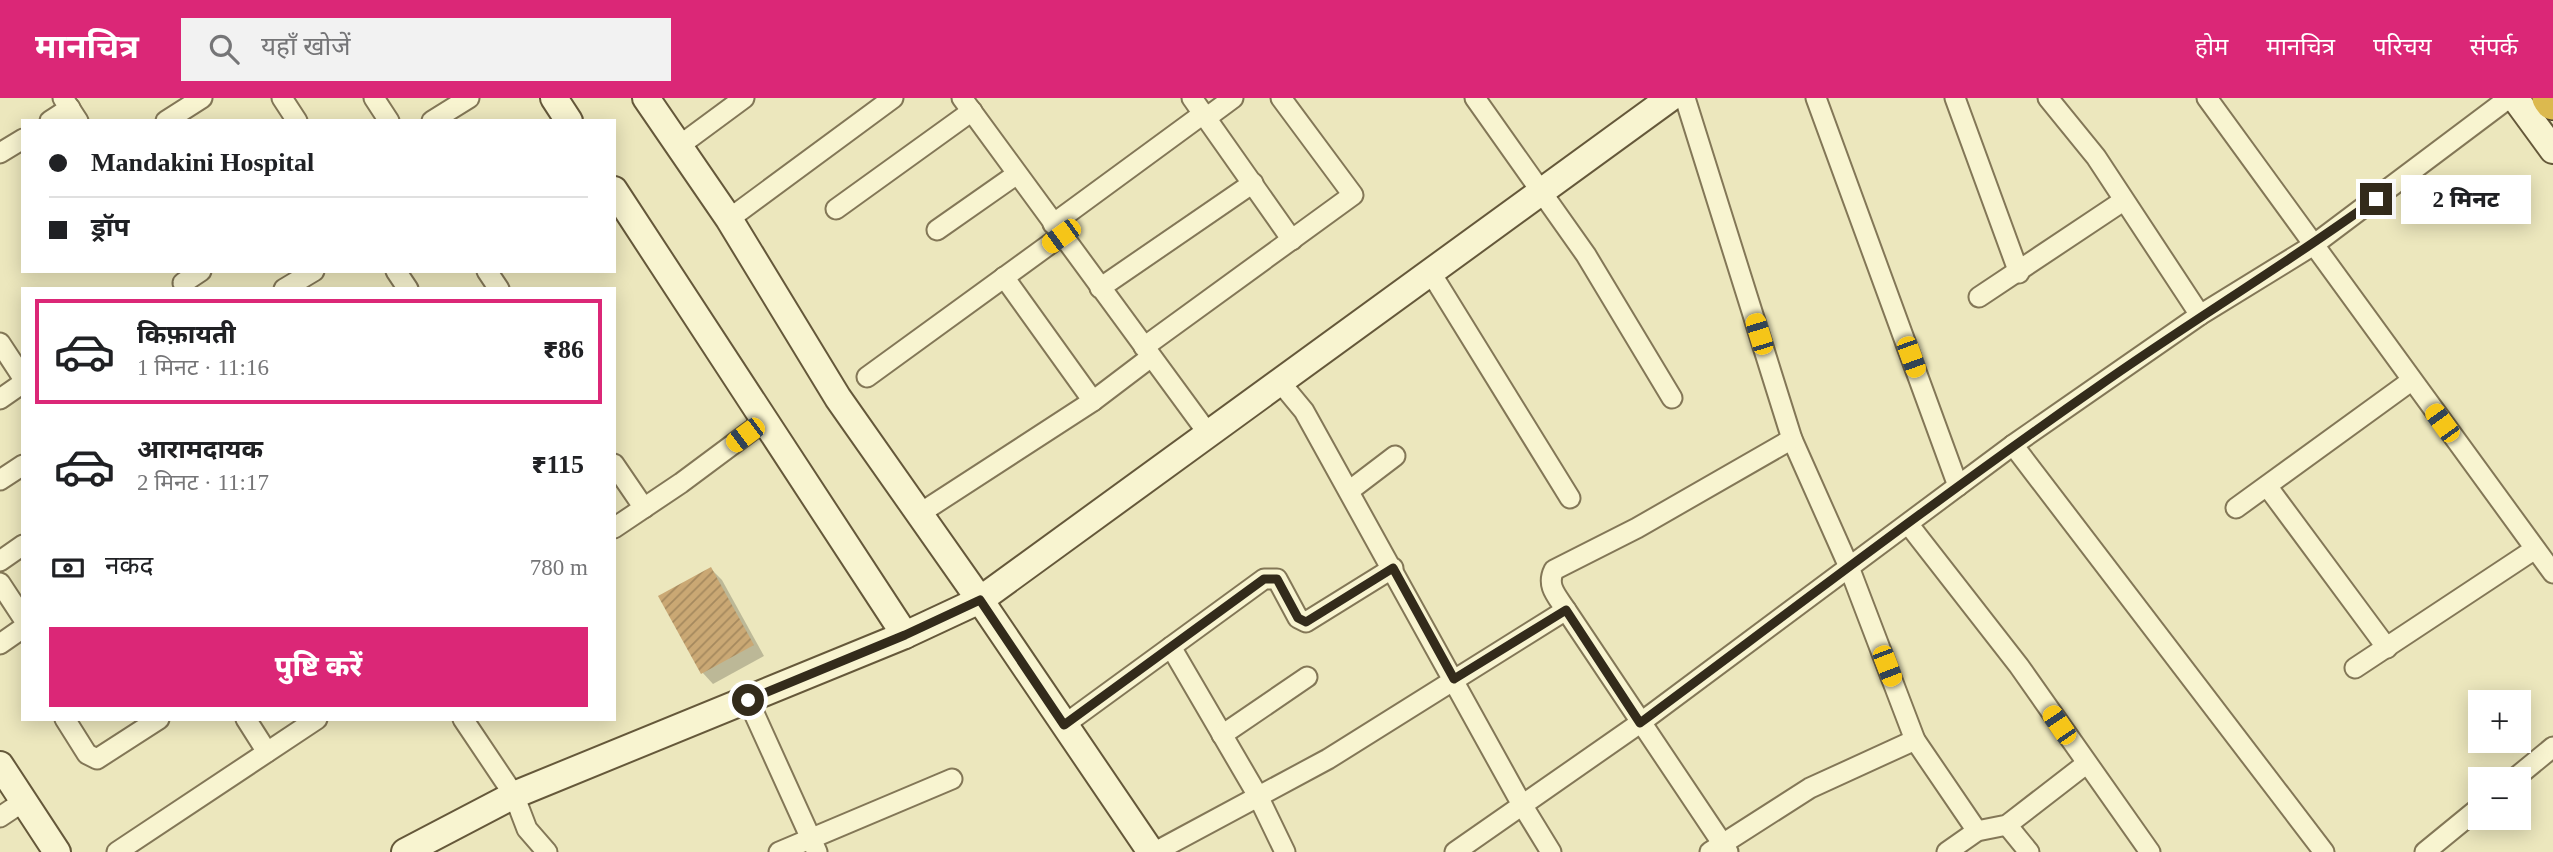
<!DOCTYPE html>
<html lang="hi">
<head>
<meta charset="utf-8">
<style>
  body { margin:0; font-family:"Times New Roman","Noto Sans Devanagari",serif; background:#f2f2f2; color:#202124; height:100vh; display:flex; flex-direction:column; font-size:26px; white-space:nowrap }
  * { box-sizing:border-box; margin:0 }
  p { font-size:23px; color:#757577 }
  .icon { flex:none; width:38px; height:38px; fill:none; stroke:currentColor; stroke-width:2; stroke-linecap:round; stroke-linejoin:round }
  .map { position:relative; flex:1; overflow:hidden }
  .side { position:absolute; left:21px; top:189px; width:595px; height:434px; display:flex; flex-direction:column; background:#fff; border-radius:0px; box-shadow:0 4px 18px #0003 }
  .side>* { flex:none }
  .top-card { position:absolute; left:21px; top:21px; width:595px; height:154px; border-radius:0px; box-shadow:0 4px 18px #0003; display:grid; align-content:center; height:154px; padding:0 28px; background:#fff }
  .controls { position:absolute; left:2468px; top:592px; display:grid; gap:14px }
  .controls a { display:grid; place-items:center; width:63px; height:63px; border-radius:0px; background:#fff; box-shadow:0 4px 18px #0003; font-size:35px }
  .end { position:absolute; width:32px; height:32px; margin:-16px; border:9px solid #332b1b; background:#fff; box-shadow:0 0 0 4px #fff }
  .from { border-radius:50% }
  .bubble { position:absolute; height:49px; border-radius:0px; background:#fff; box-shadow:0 4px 18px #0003; font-size:23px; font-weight:800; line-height:49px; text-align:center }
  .car { position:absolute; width:21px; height:42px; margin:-21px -10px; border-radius:9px; box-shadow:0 0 5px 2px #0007; background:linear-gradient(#f5c518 24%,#345 0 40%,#f5c518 0 76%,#345 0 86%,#f5c518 0) }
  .top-card b { display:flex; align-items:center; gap:24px; height:66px; font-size:26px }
  .top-card b+b { border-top:2px solid #e0e0e0 }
  .top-card i { width:18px; height:18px; background:#202124 }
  ul { padding:12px 0 0; list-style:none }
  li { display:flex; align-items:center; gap:21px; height:105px; margin:0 14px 10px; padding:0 14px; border:4px solid transparent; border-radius:0px }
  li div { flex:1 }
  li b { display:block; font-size:26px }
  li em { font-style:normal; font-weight:800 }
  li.selected { border-color:#db2777 }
  li>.icon { width:63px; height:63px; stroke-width:1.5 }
  .pay { display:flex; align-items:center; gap:18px; height:77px; padding:0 28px; font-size:26px }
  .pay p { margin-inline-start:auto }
  .button { display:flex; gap:14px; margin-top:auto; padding:14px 28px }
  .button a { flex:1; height:80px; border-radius:0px; background:#db2777; color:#fff; font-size:28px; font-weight:800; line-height:80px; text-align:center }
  header { display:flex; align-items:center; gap:42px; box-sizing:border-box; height:98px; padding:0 35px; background:#db2777; color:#fff }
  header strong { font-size:33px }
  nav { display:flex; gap:38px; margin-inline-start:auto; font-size:24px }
  .search { width:490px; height:63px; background:#f2f2f2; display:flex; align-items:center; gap:18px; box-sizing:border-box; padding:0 24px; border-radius:0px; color:#757577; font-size:26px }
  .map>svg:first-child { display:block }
  .shadow { fill:#0003 }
  .building { fill:url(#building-hatch) }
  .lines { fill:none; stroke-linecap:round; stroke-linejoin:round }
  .street-casing { stroke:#837757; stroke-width:23 }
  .secondary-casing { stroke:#65583a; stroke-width:30 }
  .highway-casing { stroke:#51442b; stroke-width:38 }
  .street { stroke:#f8f4d0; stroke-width:19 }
  .secondary { stroke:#f8f4d0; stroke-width:26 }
  .highway { stroke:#dcb94e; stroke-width:35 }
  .route { stroke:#332b1b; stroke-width:9 }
</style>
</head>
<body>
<header>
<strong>मानचित्र</strong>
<div class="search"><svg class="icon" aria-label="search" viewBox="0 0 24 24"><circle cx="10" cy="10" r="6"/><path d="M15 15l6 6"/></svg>यहाँ खोजें</div>
<nav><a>होम</a><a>मानचित्र</a><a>परिचय</a><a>संपर्क</a></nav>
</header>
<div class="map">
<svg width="2553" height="754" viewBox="0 0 2553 754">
  <defs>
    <pattern id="building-hatch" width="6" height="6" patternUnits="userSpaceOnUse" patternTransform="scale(1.75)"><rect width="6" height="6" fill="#caa874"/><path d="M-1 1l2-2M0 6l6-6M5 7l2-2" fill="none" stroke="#a5895e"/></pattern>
  </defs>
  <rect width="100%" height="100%" fill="#ece7bd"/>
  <!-- shadow -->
  <path class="shadow" d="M711 471 722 482 764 558 713 586 702 574Z"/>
  <!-- building -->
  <path class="building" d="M711 469 754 547 701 576 658 498Z"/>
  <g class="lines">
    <defs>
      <g id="street">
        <path d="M63 0 78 23"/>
        <path d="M282 0 297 23"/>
        <path d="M374 0 389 23"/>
        <path d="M962 0 1207 334"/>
        <path d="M1192 0 1292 142"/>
        <path d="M1475 0 1586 157 1672 300"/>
        <path d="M1685 0 1792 341 1849 469 1915 642 1977 733"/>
        <path d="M1816 0 1958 388"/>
        <path d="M1955 0 2019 175"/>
        <path d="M2048 0 2096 59 2200 217"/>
        <path d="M2207 0 2553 475"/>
        <path d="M1206 20 1233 0"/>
        <path d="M50 23 70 10"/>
        <path d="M166 23 202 0"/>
        <path d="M432 23 469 0"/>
        <path d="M679 48 744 0"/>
        <path d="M0 55 23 41"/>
        <path d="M836 111 972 13"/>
        <path d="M729 121 893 0"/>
        <path d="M1053 126 1203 16"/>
        <path d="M937 132 1017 76"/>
        <path d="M396 173 408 191"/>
        <path d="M487 173 499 191"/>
        <path d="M1431 175 1570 400"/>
        <path d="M1004 179 1093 303 1151 259"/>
        <path d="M183 185 201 173"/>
        <path d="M1100 190 1253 85"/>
        <path d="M284 191 314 173"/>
        <path d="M1979 199 2123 103"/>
        <path d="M0 245 23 280"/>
        <path d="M1144 249 1353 97 1281 0"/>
        <path d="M867 279 1061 138"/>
        <path d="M1280 284 1304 313 1521 705 1551 754"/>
        <path d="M0 301 23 285"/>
        <path d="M2013 347 2324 754"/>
        <path d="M614 366 644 410"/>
        <path d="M0 382 23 367"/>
        <path d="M2267 388 2387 550"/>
        <path d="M1349 393 1395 358"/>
        <path d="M2236 410 2411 283"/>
        <path d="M919 416 1093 303"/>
        <path d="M1909 427 2019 568 2150 754"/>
        <path d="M614 430 681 385 767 321"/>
        <path d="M0 463 23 447"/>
        <path d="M0 485 23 520"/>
        <path d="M0 546 23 530"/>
        <path d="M1171 549 1258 698 1285 754"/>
        <path d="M2355 570 2535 451"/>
        <path d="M748 602 817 754"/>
        <path d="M65 621 87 656 97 661 159 621"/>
        <path d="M246 621 267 654"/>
        <path d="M463 621 514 697 527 731 547 754"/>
        <path d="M1064 627 1264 481H1277L1298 520 1306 524 1393 470"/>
        <path d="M1222 637 1307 579"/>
        <path d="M2514 681 2553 649"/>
        <path d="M0 719 24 703"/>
        <path d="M2007 727 2029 754"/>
        <path d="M117 754 317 621"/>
        <path d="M779 754 952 681"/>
        <path d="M1155 754 1328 661 1566 512"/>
        <path d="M1455 754 1640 625 2013 347 2200 217 2312 148 2509 0"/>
        <path d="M1710 754 1810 690 1915 642"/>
        <path d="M1728 754 1566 512C1557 498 1546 488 1554 472L1637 430 1792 341"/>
        <path d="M1947 754 1977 733 2007 727 2086 666"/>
        <path d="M2425 754 2480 709"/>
      </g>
      <g id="secondary">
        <path d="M554 0 569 23"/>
        <path d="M646 0 729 121 838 300 980 502 1151 754"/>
        <path d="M2515 0 2553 52"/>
        <path d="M614 92 905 537"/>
        <path d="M0 667 57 754"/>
        <path d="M405 754 514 697 905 537 980 502 1670 0"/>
      </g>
      <path id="highway" d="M2550 0 2553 4"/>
    </defs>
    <!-- street casing -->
    <use href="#street" class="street-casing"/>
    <!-- secondary casing -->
    <use href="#secondary" class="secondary-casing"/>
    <!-- highway casing -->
    <use href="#highway" class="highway-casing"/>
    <!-- street -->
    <use href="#street" class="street"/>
    <!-- secondary -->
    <use href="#secondary" class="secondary"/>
    <!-- highway -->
    <use href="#highway" class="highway"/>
  </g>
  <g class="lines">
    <!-- route -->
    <path class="route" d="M748 602 905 537 980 502 1064 627 1264 481H1277L1298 520 1306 524 1393 470 1454 581 1566 512 1640 625C1792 512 1941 398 2096 290 2188 225 2285 167 2376 101"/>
  </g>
</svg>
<div class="controls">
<a>+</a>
<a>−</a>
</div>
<i class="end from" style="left:748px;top:602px"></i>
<i class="end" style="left:2376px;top:101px"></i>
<div class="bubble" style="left:2401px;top:77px;width:130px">2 मिनट</div>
<i class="car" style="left:1061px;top:138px;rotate:234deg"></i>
<i class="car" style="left:1759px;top:236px;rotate:343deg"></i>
<i class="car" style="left:1911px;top:259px;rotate:160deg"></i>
<i class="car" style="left:2442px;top:325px;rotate:324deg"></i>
<i class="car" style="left:745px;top:337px;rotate:233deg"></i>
<i class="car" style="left:1887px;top:568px;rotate:159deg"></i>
<i class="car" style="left:2059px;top:627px;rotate:326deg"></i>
<div class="top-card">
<b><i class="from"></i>Mandakini Hospital</b>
<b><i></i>ड्रॉप</b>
</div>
<section class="side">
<ul>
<li class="selected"><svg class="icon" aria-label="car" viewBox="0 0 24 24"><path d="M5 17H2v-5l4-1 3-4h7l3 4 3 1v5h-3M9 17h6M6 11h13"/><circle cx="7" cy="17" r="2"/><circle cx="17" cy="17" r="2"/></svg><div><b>किफ़ायती</b><p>1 मिनट · 11:16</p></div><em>₹86</em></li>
<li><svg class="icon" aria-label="car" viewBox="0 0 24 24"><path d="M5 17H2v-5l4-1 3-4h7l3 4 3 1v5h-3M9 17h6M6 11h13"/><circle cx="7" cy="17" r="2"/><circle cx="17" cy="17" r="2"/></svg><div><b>आरामदायक</b><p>2 मिनट · 11:17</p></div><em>₹115</em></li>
</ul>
<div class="pay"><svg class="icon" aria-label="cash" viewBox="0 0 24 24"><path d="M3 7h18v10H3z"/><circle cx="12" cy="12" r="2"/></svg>नकद<p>780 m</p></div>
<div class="button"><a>पुष्टि करें</a></div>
</section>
</div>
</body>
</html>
